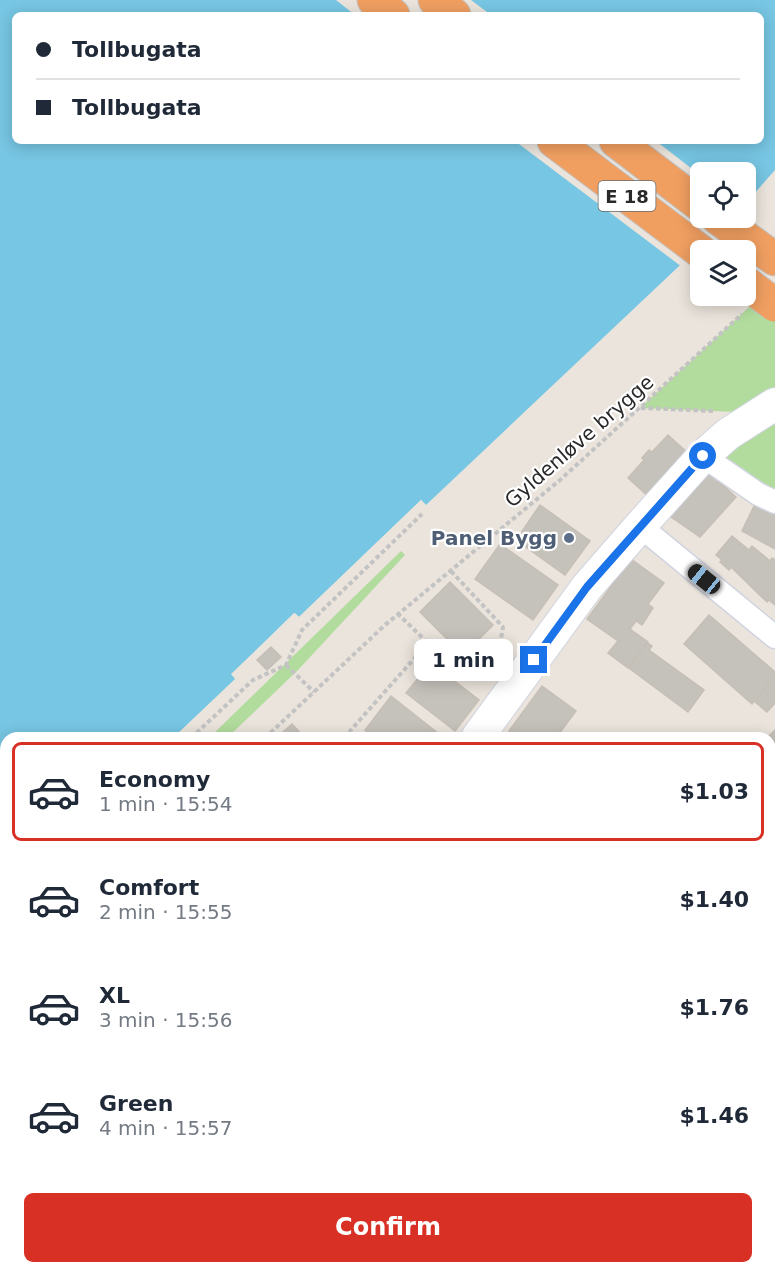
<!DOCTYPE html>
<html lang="en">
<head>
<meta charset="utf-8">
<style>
  body { margin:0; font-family:"DejaVu Sans",sans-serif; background:#f2f2f3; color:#1f2937; height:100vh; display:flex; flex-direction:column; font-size:22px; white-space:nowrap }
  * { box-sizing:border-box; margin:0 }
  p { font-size:20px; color:#747a83 }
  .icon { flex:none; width:33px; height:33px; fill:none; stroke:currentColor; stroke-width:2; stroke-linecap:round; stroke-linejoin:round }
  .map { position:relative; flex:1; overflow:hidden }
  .sheet { position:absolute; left:0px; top:732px; width:776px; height:542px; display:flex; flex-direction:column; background:#fff; border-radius:18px 18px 0 0; box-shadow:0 3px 15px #0003 }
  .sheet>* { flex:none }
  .hud { position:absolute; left:12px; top:12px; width:752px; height:132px; border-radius:9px; box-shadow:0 3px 15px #0003; display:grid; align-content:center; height:132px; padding:0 24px; background:#fff }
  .tools { position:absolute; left:690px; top:162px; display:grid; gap:12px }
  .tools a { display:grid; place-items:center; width:66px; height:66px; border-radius:9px; background:#fff; box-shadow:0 3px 15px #0003; font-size:30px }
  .end { position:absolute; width:27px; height:27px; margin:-14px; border:8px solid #1a73e8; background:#fff; box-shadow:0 0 0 3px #fff }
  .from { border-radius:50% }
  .bubble { position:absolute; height:42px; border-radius:9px; background:#fff; box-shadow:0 3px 15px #0003; font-size:20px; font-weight:700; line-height:42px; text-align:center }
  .car { position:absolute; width:18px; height:36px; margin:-18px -9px; border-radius:8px; box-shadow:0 0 4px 2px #0007; background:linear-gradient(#222 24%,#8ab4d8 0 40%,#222 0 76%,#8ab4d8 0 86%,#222 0) }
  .hud b { display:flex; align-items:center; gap:21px; height:57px; font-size:22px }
  .hud b+b { border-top:2px solid #e0e1e3 }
  .hud i { width:15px; height:15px; background:#1f2937 }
  ul { padding:10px 0 0; list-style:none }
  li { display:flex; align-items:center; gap:18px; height:99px; margin:0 12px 9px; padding:0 12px; border:3px solid transparent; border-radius:9px }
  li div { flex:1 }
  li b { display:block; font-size:22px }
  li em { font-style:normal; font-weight:700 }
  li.selected { border-color:#d93025 }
  li>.icon { width:54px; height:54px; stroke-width:1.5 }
  .cta { display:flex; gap:12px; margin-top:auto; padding:12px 24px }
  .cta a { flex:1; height:69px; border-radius:9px; background:#d93025; color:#fff; font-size:24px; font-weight:700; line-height:69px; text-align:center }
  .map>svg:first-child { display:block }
  .green { fill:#b2dc9d }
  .water { fill:#77c6e3; fill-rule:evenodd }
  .pier { fill:#eae4dc }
  .building { fill:#c5c1bb; stroke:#c5bfb6; stroke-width:1.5 }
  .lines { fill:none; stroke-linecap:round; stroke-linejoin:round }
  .minor-casing { stroke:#d1d4e0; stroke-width:25 }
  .secondary-casing { stroke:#d1d4e0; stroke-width:34 }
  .motorway-casing { stroke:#c3c3c3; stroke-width:35 }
  .path { stroke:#c3c3c3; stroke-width:4; stroke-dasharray:4.5 3; stroke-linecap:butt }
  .minor { stroke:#fff; stroke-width:22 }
  .secondary { stroke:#fff; stroke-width:32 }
  .motorway { stroke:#f09f61; stroke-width:33 }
  .motorway-bridge-casing { stroke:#c3c3c3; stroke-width:35; stroke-linecap:butt }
  .motorway-bridge { stroke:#f09f61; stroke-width:33 }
  .route { stroke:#1a73e8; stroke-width:8 }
  .service-dot { fill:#5c6f8a; stroke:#fff; stroke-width:2 }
  .labels { text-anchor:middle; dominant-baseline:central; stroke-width:4.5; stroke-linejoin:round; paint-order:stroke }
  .shield { fill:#fff; stroke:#696969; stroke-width:1.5 }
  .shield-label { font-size:18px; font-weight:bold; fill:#292929 }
  .street-label { font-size:20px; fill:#292929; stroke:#fff }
  .service-label { font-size:20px; font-weight:bold; fill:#4e5e75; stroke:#fff; text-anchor:end }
</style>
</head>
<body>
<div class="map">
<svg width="775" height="1273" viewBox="0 0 775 1273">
  <rect width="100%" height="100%" fill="#eae4dc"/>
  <!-- green -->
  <g class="green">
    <path d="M775 283V392L738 412 640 408Z"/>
    <path d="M775 416V495L721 462 757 427Z"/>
    <path d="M401 551 405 555 298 670 227 738H209Z"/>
  </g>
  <!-- water -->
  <path class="water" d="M0 0H775V170L746 203V172H700V218H730L426 505 421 500 299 617 294 613 232 674 236 679 173 738H6V898L0 903ZM15 15H760V141H15Z"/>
  <!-- pier -->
  <g class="pier">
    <path d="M336 0H471L491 15H355Z"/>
    <path d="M515 141H656L700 175V218L732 220 682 267Z"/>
    <path d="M421 500 428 507 425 508 421 504 301 619 298 620 295 617 236 674 239 678 238 681 178 738H173L235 679 231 674 295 613 299 617Z"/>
  </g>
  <!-- building -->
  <g class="building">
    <path d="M668 435 689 454 649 497 628 478 644 460 642 458 649 450 652 452Z"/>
    <path d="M706 470 736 497 700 537 667 514Z"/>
    <path d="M756 502 775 512V549L742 531Z"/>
    <path d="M540 505 590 541 565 575 516 540Z"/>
    <path d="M732 536 749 550 752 546 770 561 772 558 775 560V605L769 600 767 602 731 567 729 570 720 562 722 560 716 555Z"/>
    <path d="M500 544 558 585 533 620 475 579Z"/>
    <path d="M631 559 664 583 648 604 653 608 642 625 636 621 630 629 648 642 628 668 608 653 618 641 587 619Z"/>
    <path d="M450 582 493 625 463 655 420 612Z"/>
    <path d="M709 615 775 672V677L752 704 684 644Z"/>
    <path d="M647 643 652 646 649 650 704 690 688 712 629 668Z"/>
    <path d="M271 647 281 657 267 670 257 660Z"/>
    <path d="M431 663 479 700 455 731 406 693Z"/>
    <path d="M775 677V703L767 712 754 701Z"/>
    <path d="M542 686 576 711 556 738H519L509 731Z"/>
    <path d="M391 696 444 738H375L365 730Z"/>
    <path d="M292 724 305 738H276Z"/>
    <path d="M775 730V755L770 750V738H767Z"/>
    <path d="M6 1012V1150L4 1147 0 1151V1018Z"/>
    <path d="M775 1013V1039L770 1034V1019Z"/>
    <path d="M775 1041V1051L771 1055 775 1058V1093L770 1099V1047Z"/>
    <path d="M770 1170 775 1176V1229L770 1224Z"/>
    <path d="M6 1261V1268H61L57 1273H0V1270Z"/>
    <path d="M132 1268H174L181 1273H138Z"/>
    <path d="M193 1268H232L238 1273H188Z"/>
    <path d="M234 1268H251L246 1273H240Z"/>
    <path d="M294 1268H326L321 1273H299Z"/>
    <path d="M372 1268H408L414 1273H367Z"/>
    <path d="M408 1268H443L447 1272 414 1273Z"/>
    <path d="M458 1268H485L492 1273H495H465Z"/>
    <path d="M690 1268H739L735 1273H685Z"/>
  </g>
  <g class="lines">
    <defs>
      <g id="minor">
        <path d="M703 456 758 494 775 502"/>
        <path d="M640 526 775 637"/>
        <path d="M770 1141 775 1146"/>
      </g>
      <g id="secondary">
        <path d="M477 738 587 587 640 526 703 456 728 434 775 404"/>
        <path d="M770 823 775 817"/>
        <path d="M0 1195 6 1192"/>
        <path d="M350 1273 355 1268"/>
      </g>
      <g id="motorway">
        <path d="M374 0 393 15"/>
        <path d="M435 0 454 15"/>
        <path d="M554 141 700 251"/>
        <path d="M616 141 700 205"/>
        <path d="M718 218 775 259"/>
      </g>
    </defs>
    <!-- minor casing -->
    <use href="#minor" class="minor-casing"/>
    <!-- secondary casing -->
    <use href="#secondary" class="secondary-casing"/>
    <!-- motorway casing -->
    <use href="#motorway" class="motorway-casing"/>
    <!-- path -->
    <g class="path">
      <path d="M641 408 714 411"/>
      <path d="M451 571 503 627 501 639"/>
      <path d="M286 665 314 692"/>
      <path d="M191 738 253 680 286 665 302 630 422 514"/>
      <path d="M265 738 385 625 560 480 742 314"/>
      <path d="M356 738 350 731 428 643 398 614"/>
      <path d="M0 919 6 914"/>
      <path d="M0 994 6 988"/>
      <path d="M0 1253 6 1246"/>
    </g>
    <!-- minor -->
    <use href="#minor" class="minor"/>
    <!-- secondary -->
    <use href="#secondary" class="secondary"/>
    <!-- motorway -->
    <use href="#motorway" class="motorway"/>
    <defs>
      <path id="motorway-bridge" d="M746 283 775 305"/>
    </defs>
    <!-- motorway-bridge casing -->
    <use href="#motorway-bridge" class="motorway-bridge-casing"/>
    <!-- motorway-bridge -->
    <use href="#motorway-bridge" class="motorway-bridge"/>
  </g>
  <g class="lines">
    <!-- route -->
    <path class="route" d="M534 660 587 587 703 456"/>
  </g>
  <!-- markers -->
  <circle class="service-dot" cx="569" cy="538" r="6"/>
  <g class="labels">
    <!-- shield labels -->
    <rect class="shield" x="598.5" y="181" width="57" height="30" rx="4.5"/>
    <g class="shield-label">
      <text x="627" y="196">E 18</text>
    </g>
    <!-- street labels -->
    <g class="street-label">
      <text transform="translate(579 441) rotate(-41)">Gyldenløve brygge</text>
    </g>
    <!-- service labels -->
    <g class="service-label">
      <text x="557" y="538">Panel Bygg</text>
    </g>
  </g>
</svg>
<div class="tools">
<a><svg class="icon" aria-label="locate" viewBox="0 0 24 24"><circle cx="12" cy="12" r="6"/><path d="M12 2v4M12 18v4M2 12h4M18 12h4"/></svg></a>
<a><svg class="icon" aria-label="layers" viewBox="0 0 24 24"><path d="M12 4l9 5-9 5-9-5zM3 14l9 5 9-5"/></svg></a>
</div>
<i class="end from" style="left:703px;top:456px"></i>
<i class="end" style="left:534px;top:660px"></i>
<div class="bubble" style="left:414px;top:639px;width:99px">1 min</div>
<i class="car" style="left:704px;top:579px;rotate:309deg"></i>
<div class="hud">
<b><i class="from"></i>Tollbugata</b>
<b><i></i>Tollbugata</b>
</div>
<section class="sheet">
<ul>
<li class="selected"><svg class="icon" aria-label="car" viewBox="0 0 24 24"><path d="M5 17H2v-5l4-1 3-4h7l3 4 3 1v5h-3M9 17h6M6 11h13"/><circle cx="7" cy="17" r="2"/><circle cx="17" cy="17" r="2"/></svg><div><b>Economy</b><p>1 min · 15:54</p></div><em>$1.03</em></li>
<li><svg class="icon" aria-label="car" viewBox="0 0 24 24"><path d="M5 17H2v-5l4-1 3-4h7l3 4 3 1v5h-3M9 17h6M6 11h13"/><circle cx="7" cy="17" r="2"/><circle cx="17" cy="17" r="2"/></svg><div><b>Comfort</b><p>2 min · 15:55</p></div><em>$1.40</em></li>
<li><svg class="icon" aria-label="car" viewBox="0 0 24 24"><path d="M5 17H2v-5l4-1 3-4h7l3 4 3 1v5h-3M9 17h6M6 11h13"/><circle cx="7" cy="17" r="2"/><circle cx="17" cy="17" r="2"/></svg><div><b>XL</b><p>3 min · 15:56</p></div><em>$1.76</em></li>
<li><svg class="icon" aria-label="car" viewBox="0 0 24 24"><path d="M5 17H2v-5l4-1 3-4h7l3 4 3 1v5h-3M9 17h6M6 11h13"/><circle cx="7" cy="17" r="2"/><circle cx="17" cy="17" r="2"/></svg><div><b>Green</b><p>4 min · 15:57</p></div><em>$1.46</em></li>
</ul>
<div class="cta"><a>Confirm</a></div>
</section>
</div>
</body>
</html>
